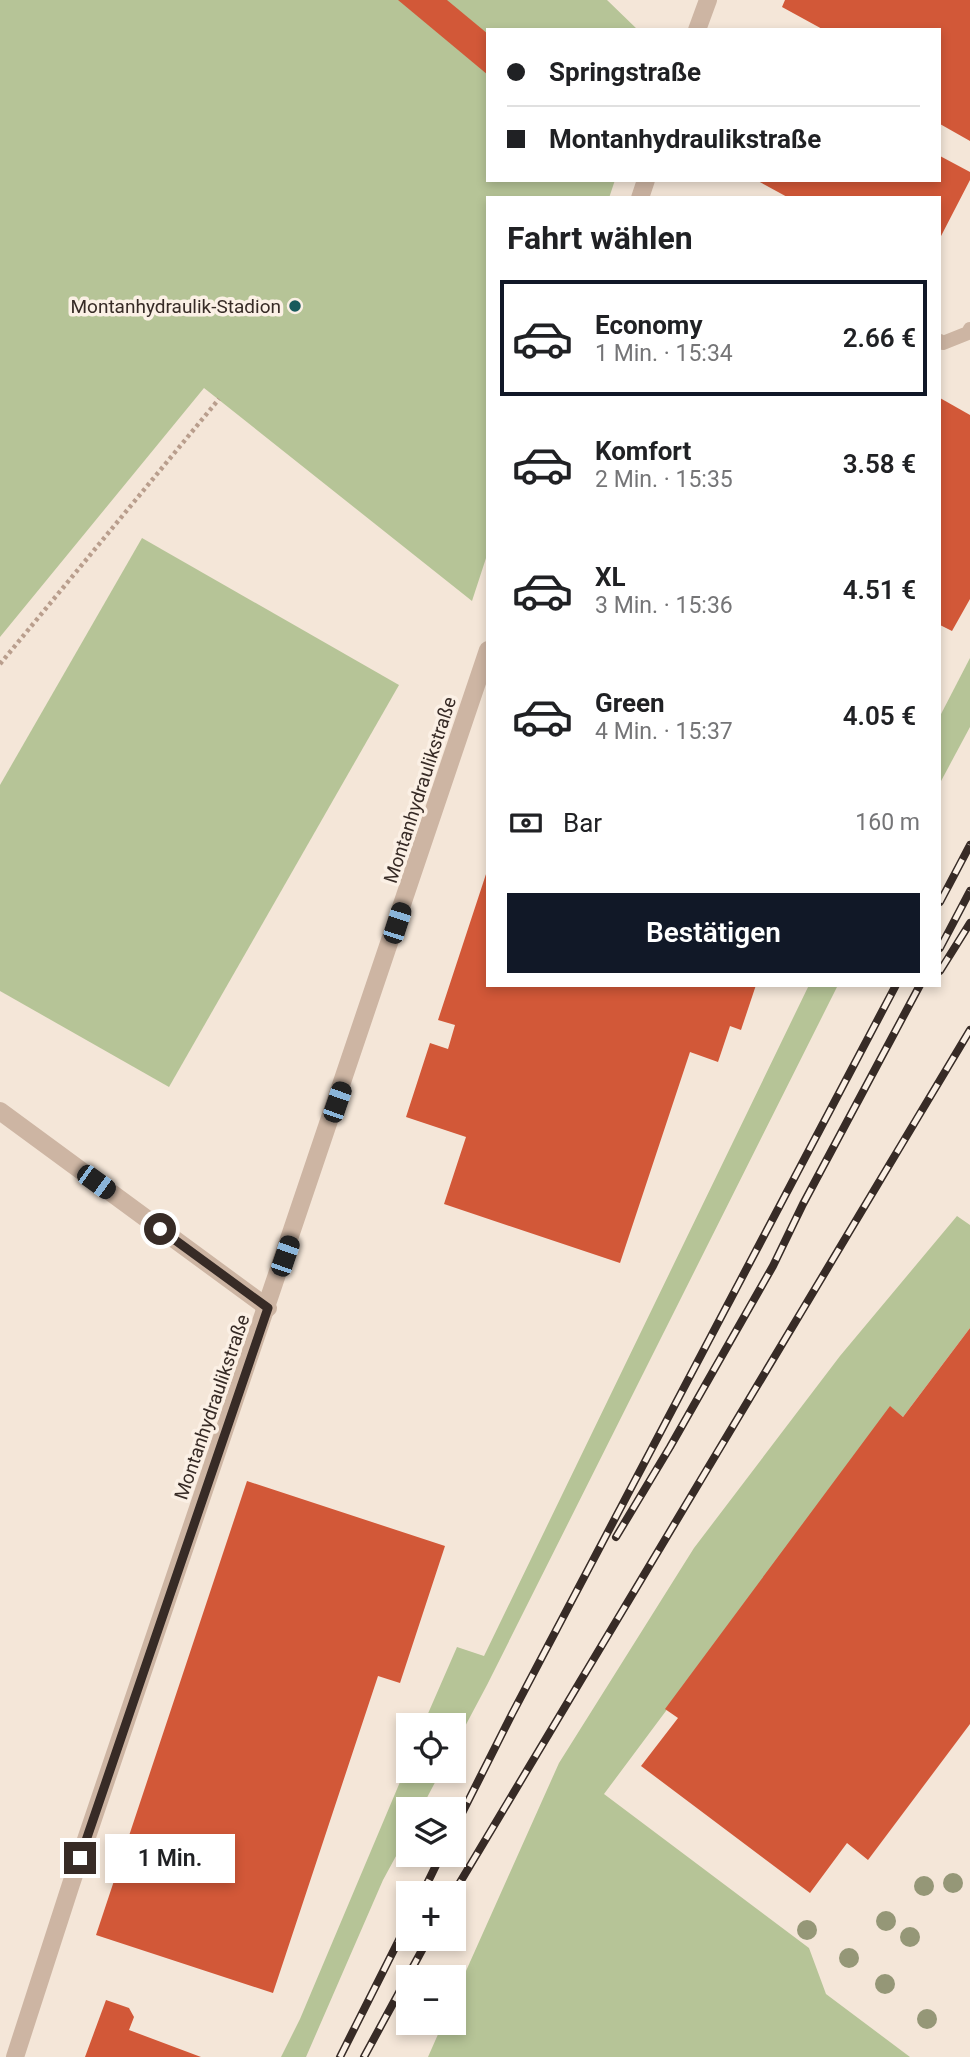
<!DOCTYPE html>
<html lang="de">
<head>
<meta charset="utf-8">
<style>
  body { margin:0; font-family:Roboto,sans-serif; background:#f2f2f2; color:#202124; height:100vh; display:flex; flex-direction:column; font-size:26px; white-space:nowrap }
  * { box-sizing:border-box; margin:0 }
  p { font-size:23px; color:#757577 }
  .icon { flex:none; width:38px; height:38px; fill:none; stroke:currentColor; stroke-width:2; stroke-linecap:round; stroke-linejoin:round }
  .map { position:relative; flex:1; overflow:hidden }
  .drawer { position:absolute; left:486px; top:196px; width:455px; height:791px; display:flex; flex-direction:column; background:#fff; border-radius:0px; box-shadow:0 4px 10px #0003 }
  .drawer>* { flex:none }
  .hud { position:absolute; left:486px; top:28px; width:455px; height:154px; border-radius:0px; box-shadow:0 4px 10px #0003; display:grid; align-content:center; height:154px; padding:0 21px; background:#fff }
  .tools { position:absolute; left:396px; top:1713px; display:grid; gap:14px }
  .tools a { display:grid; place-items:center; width:70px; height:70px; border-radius:0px; background:#fff; box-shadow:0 4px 10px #0003; font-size:35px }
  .end { position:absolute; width:32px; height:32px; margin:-16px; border:9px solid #372b26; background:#fff; box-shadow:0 0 0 4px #fff }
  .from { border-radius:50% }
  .bubble { position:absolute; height:49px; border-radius:0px; background:#fff; box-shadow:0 4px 10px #0003; font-size:23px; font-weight:600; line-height:49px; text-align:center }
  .car { position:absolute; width:21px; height:42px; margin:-21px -10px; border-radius:9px; box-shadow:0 0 5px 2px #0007; background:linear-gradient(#222 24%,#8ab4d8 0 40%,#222 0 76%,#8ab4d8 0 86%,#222 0) }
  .hud b { display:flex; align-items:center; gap:24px; height:66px; font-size:26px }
  .hud b+b { border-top:2px solid #e0e0e0 }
  .hud i { width:18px; height:18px; background:#202124 }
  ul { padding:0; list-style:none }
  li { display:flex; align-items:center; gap:21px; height:116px; margin:0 14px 10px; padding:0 7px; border:4px solid transparent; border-radius:0px }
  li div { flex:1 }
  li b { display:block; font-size:26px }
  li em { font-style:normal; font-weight:600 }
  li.current { border-color:#111827 }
  li>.icon { width:63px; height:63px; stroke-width:1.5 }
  h2 { padding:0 21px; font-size:32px; line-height:84px }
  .pay { display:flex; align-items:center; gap:18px; height:77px; padding:0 21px; font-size:26px }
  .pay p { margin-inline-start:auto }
  .primary-button { display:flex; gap:14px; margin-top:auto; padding:14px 21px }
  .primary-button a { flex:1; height:80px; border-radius:0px; background:#111827; color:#fff; font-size:28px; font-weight:600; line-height:80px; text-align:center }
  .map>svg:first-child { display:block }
  .green { fill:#b6c497 }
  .building { fill:#d25838 }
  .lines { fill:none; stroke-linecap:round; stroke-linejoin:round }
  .path { stroke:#b99e8d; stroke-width:4.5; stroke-dasharray:3.5 3.5; stroke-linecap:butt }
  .lane { stroke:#cdb5a3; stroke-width:14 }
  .street { stroke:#cdb5a3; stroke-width:18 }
  .rail-casing { stroke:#372b26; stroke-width:8 }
  .rail { stroke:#fbf0e5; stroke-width:5; stroke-dasharray:16; stroke-linecap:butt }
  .tree { fill:#959777 }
  .route { stroke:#372b26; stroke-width:9 }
  .poi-dot { fill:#175a5c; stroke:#fbf0e5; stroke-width:2.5 }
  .labels { text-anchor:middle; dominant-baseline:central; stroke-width:7; stroke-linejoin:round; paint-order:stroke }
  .poi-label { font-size:19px; fill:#372b26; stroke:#fbf0e5; text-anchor:end }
  .street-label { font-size:19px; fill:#372b26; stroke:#fbf0e5 }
</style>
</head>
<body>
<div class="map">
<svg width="970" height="2057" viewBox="0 0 970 2057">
  <rect width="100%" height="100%" fill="#f4e6d8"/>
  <!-- green -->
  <g class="green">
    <path d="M0 0H607L638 30H488V180H615L609 198H488V552L472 601 204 388 0 637Z"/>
    <path d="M142 538 399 685 169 1087 0 991V785Z"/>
    <path d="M970 658V727L940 783V716Z"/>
    <path d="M809 985H838L487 1685 453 1749V1726L423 1725 457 1647 484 1656Z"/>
    <path d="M957 1216 970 1225V1328L903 1417 892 1408 604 1794 809 1948 826 1994 910 2057H428L443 2023H453V2000L559 1763 694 1548 840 1356Z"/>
    <path d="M408 1763V1771H441L421 1809 408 1810V1834L383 1880 306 2057H281L300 2019Z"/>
  </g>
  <!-- building -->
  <g class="building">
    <path d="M398 0H447L488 34V75Z"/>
    <path d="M785 0H970V141L940 124V30H824L782 7Z"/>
    <path d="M940 156 970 172V180L940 238V198H789L756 180H940Z"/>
    <path d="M940 398 970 415V599L952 631 940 625Z"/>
    <path d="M488 868V985H756L741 1030 730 1026 718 1062 690 1052 620 1263 444 1204 466 1137 406 1117 430 1043 448 1049 455 1025 438 1020Z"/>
    <path d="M970 1328V1724L868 1860 847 1843 810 1893 641 1766 678 1718 665 1709 890 1406 903 1417Z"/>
    <path d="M247 1481 445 1546 400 1683 378 1676 273 1993 96 1935Z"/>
    <path d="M106 2000 129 2008 134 2017 129 2030 201 2057H85Z"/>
  </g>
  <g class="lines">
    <!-- path -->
    <path class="path" d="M0 664 219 399"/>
    <!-- lane -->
    <path class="lane" d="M940 341 943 343 968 333 970 329"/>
    <!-- street -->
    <g class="street">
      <path d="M697 30 708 0"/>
      <path d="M640 198 646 180"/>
      <path d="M0 1111 268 1308"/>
      <path d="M15 2057 71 1884 488 650"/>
    </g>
    <defs>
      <g id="rail">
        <path d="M940 902 970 845"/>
        <path d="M940 948 970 891"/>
        <path d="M940 971 970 923"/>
        <path d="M616 1537 670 1447 773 1266 803 1204 920 985"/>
        <path d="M453 1831 512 1714 896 985"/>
        <path d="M422 1894 441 1855"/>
        <path d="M453 1894 970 1030"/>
        <path d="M340 2057 408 1922"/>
        <path d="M364 2057 428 1939"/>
      </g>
    </defs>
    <!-- rail casing -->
    <use href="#rail" class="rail-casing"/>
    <!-- rail -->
    <use href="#rail" class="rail"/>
  </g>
  <!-- trees -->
  <g class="tree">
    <circle cx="953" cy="1883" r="10"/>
    <circle cx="924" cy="1886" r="10"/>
    <circle cx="886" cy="1921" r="10"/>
    <circle cx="807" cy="1930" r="10"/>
    <circle cx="910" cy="1937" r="10"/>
    <circle cx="849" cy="1958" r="10"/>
    <circle cx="885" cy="1984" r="10"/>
    <circle cx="927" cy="2019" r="10"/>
  </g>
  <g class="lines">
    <!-- route -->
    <path class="route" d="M80 1858 268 1308 160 1229"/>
  </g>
  <!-- markers -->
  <circle class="poi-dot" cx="295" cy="306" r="7"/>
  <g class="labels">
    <!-- poi labels -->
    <g class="poi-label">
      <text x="281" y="306">Montanhydraulik-Stadion</text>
    </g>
    <!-- street labels -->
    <g class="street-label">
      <text transform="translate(420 790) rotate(-72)">Montanhydraulikstraße</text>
      <text transform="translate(212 1407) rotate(-71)">Montanhydraulikstraße</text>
    </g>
  </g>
</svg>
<div class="tools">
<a><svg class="icon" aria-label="locate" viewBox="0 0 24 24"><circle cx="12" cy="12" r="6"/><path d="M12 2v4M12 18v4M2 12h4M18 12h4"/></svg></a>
<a><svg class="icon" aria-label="layers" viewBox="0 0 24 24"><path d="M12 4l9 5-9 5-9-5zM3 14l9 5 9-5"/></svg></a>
<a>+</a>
<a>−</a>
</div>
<i class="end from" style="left:160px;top:1229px"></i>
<i class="end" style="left:80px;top:1858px"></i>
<div class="bubble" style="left:105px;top:1834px;width:130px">1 Min.</div>
<i class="car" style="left:397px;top:923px;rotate:18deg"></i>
<i class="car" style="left:337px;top:1102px;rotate:19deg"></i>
<i class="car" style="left:96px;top:1182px;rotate:126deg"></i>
<i class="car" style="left:285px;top:1256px;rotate:19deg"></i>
<div class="hud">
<b><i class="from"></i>Springstraße</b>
<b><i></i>Montanhydraulikstraße</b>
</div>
<section class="drawer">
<h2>Fahrt wählen</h2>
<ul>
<li class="current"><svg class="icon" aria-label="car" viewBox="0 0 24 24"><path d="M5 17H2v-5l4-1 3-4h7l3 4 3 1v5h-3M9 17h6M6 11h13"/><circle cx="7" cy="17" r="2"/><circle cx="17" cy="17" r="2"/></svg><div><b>Economy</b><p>1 Min. · 15:34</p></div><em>2.66 €</em></li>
<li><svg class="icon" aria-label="car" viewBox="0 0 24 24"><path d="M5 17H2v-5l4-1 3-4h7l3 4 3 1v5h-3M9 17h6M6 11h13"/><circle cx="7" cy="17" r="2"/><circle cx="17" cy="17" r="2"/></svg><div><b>Komfort</b><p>2 Min. · 15:35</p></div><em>3.58 €</em></li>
<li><svg class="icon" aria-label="car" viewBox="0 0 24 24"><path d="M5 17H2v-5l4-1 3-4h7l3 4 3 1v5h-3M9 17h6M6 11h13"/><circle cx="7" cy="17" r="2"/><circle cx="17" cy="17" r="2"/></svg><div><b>XL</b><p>3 Min. · 15:36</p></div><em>4.51 €</em></li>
<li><svg class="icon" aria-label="car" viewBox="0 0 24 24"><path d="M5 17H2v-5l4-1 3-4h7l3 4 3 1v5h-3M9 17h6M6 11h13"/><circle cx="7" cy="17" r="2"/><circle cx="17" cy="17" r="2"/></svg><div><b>Green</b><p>4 Min. · 15:37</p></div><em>4.05 €</em></li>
</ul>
<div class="pay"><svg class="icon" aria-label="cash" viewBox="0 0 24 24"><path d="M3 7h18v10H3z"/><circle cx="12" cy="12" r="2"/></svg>Bar<p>160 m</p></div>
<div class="primary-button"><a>Bestätigen</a></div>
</section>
</div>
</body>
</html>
